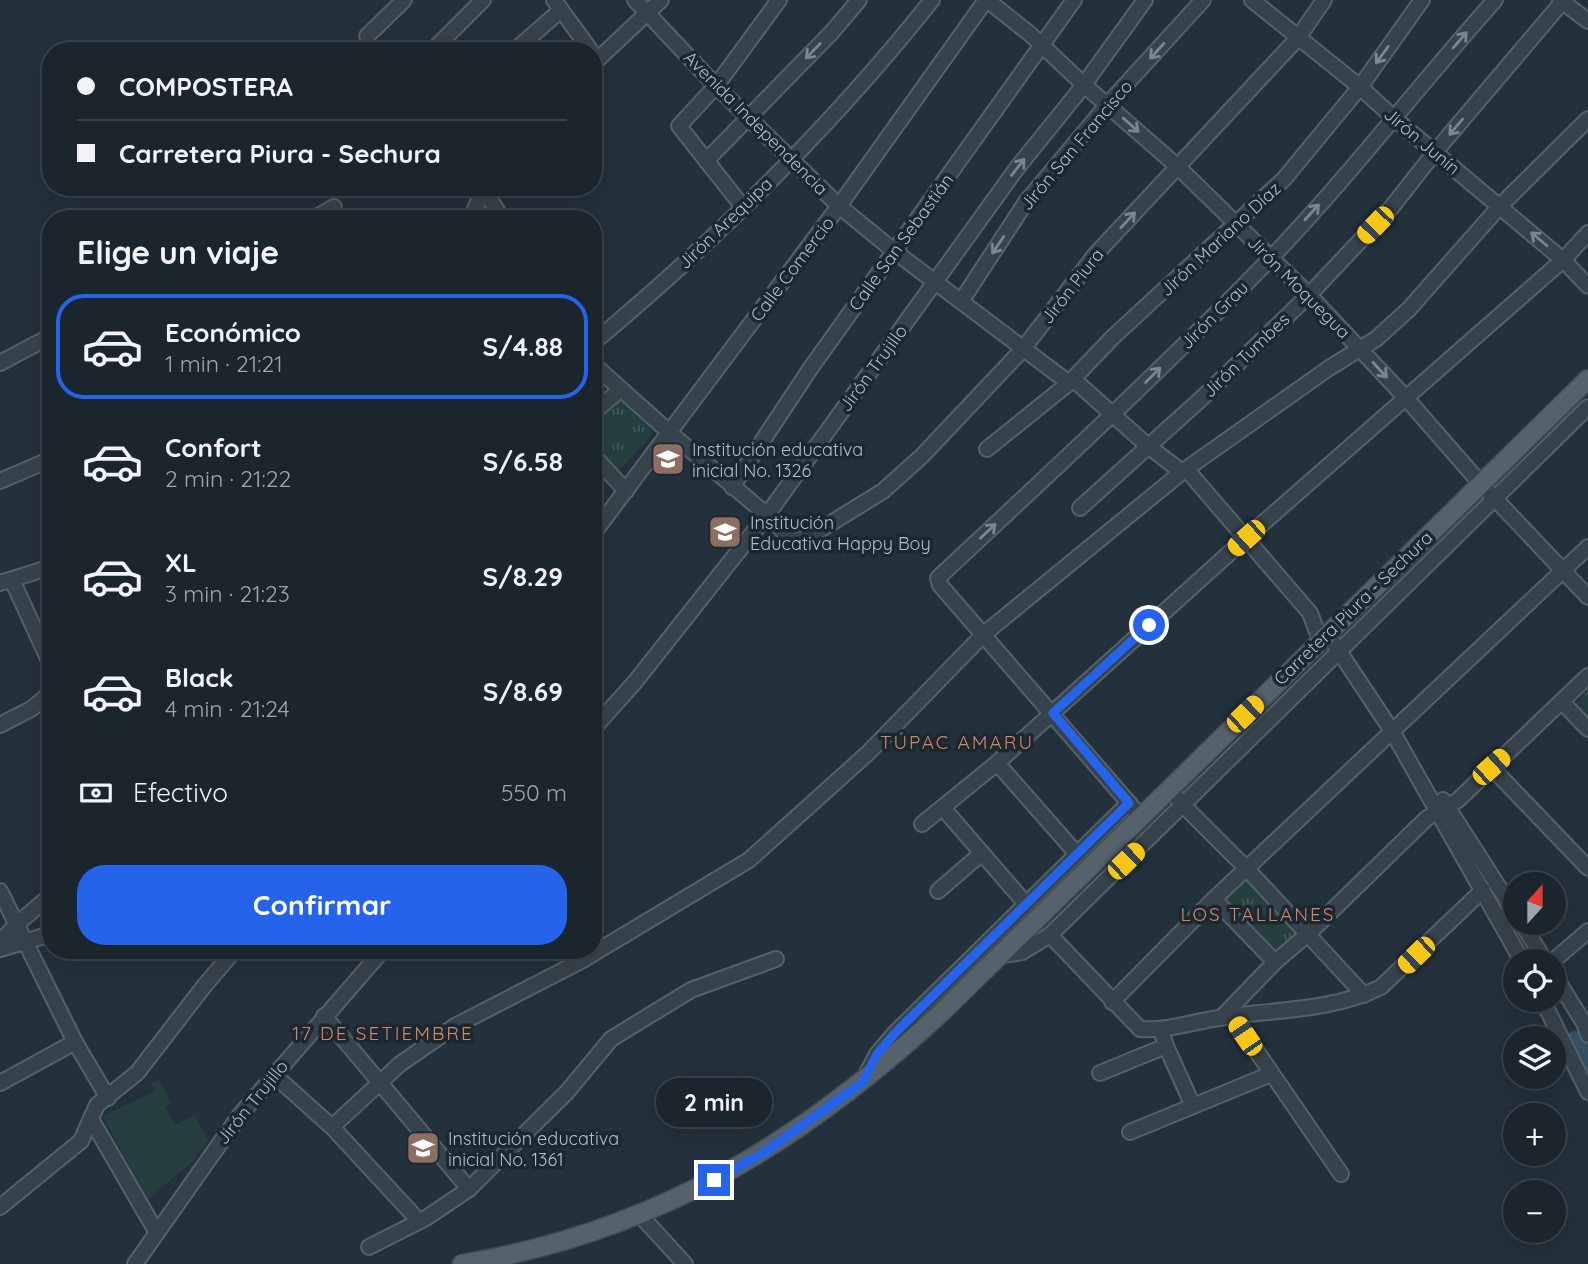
<!DOCTYPE html>
<html lang="es">
<head>
<meta charset="utf-8">
<style>
  body { margin:0; font-family:Quicksand,sans-serif; background:#273139; color:#f1f3f6; height:100vh; display:flex; flex-direction:column; font-size:26px; white-space:nowrap }
  * { box-sizing:border-box; margin:0 }
  p { font-size:23px; color:#9fa5aa }
  .icon { flex:none; width:38px; height:38px; fill:none; stroke:currentColor; stroke-width:2; stroke-linecap:round; stroke-linejoin:round }
  .map { position:relative; flex:1; overflow:hidden }
  .details { position:absolute; left:42px; top:210px; width:560px; height:749px; display:flex; flex-direction:column; background:#1a252d; border-radius:28px; box-shadow:0 7px 28px #0002,0 0 0 2px #384249 }
  .details>* { flex:none }
  .hud { position:absolute; left:42px; top:42px; width:560px; height:154px; border-radius:28px; box-shadow:0 7px 28px #0002,0 0 0 2px #384249; display:grid; align-content:center; height:154px; padding:0 35px; background:#1a252d }
  .needle { width:46px; rotate:21deg }
  .buttons { position:absolute; left:1503px; top:872px; display:grid; gap:14px }
  .buttons a { display:grid; place-items:center; width:63px; height:63px; border-radius:50%; background:#1a252d; box-shadow:0 7px 28px #0002,0 0 0 2px #384249; font-size:35px }
  .end { position:absolute; width:32px; height:32px; margin:-16px; border:9px solid #2563eb; background:#fff; box-shadow:0 0 0 4px #fff }
  .from { border-radius:50% }
  .bubble { position:absolute; height:49px; border-radius:24px; background:#1a252d; box-shadow:0 7px 28px #0002,0 0 0 2px #384249; font-size:23px; font-weight:700; line-height:49px; text-align:center }
  .car { position:absolute; width:21px; height:42px; margin:-21px -10px; border-radius:9px; box-shadow:0 0 5px 2px #0007; background:linear-gradient(#f5c518 24%,#345 0 40%,#f5c518 0 76%,#345 0 86%,#f5c518 0) }
  .hud b { display:flex; align-items:center; gap:24px; height:66px; font-size:26px }
  .hud b+b { border-top:2px solid #384249 }
  .hud i { width:18px; height:18px; background:#f1f3f6 }
  ul { padding:0; list-style:none }
  li { display:flex; align-items:center; gap:21px; height:105px; margin:0 14px 10px; padding:0 21px; border:4px solid transparent; border-radius:28px }
  li div { flex:1 }
  li b { display:block; font-size:26px }
  li em { font-style:normal; font-weight:700 }
  li.current { border-color:#2563eb }
  li>.icon { width:63px; height:63px; stroke-width:1.5 }
  h2 { padding:0 35px; font-size:32px; line-height:84px }
  .pay { display:flex; align-items:center; gap:18px; height:77px; padding:0 35px; font-size:26px }
  .pay p { margin-inline-start:auto }
  .button { display:flex; gap:14px; margin-top:auto; padding:14px 35px }
  .button a { flex:1; height:80px; border-radius:28px; background:#2563eb; color:#fff; font-size:28px; font-weight:700; line-height:80px; text-align:center }
  .map>svg:first-child { display:block }
  .grass { fill:#263f3e }
  .park { fill:url(#park-tufts) }
  .lines { fill:none; stroke-linecap:round; stroke-linejoin:round }
  .river { stroke:#374f63; stroke-width:18 }
  .minor-casing { stroke:#55616a; stroke-width:18 }
  .major-casing { stroke:#404c55; stroke-width:21 }
  .minor { stroke:#37434c; stroke-width:14 }
  .major { stroke:#55626c; stroke-width:18 }
  .oneway { stroke:#7b8790 }
  .route { stroke:#2563eb; stroke-width:9 }
  .labels { text-anchor:middle; dominant-baseline:central; stroke-width:7; stroke-linejoin:round; paint-order:stroke }
  .street-label { font-size:18px; fill:#b3bec8; stroke:#1c2831 }
  .poi-label { font-size:18px; fill:#b3bec8; stroke:#1c2831; text-anchor:start }
  .neighbourhood-label { font-size:19px; letter-spacing:2px; fill:#d38663; stroke:#1c2831 }
</style>
</head>
<body>
<div class="map">
<svg width="1588" height="1264" viewBox="0 0 1588 1264">
  <defs>
    <pattern id="park-tufts" width="24" height="20" patternUnits="userSpaceOnUse" patternTransform="scale(1.75)"><rect width="24" height="20" fill="#263f3e"/><path d="M3 7l-1-3M5 7V3M7 7l1-3M15 17l-1-3M17 17v-4M19 17l1-3" fill="none" stroke="#435958"/></pattern>
  </defs>
  <rect width="100%" height="100%" fill="#23313c"/>
  <!-- grass -->
  <path class="grass" d="M159 1079 171 1103 165 1106 175 1125 195 1115 208 1140 194 1160 146 1201 103 1116 155 1091 151 1083Z"/>
  <!-- park -->
  <g class="park">
    <path d="M618 400H624L653 433 618 472 593 449V420Z"/>
    <path d="M1588 690V724L1571 707Z"/>
    <path d="M1248 875 1299 929 1273 955 1222 902Z"/>
  </g>
  <g class="lines">
    <!-- river -->
    <path class="river" d="M1575 1040 1588 1068"/>
    <defs>
      <g id="minor">
        <path d="M554 0 591 51"/>
        <path d="M635 0 716 86 839 206 894 251 1069 383"/>
        <path d="M987 0 1030 34 1083 84 1177 166 1309 295 1406 398 1481 484 1588 597"/>
        <path d="M1252 0 1360 87 1395 119 1563 260 1588 286"/>
        <path d="M1560 0 1588 21"/>
        <path d="M367 36 404 0"/>
        <path d="M432 51 483 0"/>
        <path d="M514 51 561 10"/>
        <path d="M593 64 661 0"/>
        <path d="M706 161 832 32 859 0"/>
        <path d="M487 187 490 199 502 219"/>
        <path d="M743 207 679 126 716 86 779 0"/>
        <path d="M313 219 334 207"/>
        <path d="M471 219 484 187"/>
        <path d="M962 300 1026 202 1108 104 1203 0"/>
        <path d="M593 343C716 240 832 126 932 0"/>
        <path d="M0 363 51 336"/>
        <path d="M593 364 669 432 767 515 793 541 807 538 883 491 922 456 1023 349 1095 255 1298 38 1324 0"/>
        <path d="M1073 379 1148 446 1182 472"/>
        <path d="M593 413 621 389"/>
        <path d="M987 449 1069 383 1113 337 1284 179 1360 87 1422 0"/>
        <path d="M593 455 626 491"/>
        <path d="M1186 469 1310 613 1320 640"/>
        <path d="M0 481 51 459"/>
        <path d="M732 487 810 369 1074 0"/>
        <path d="M1080 508 1202 398 1309 295 1391 208 1435 152 1564 0"/>
        <path d="M593 534 839 206 986 0"/>
        <path d="M12 580 51 665"/>
        <path d="M0 583 51 567"/>
        <path d="M1327 633 1392 731 1522 961"/>
        <path d="M1562 702 1588 729"/>
        <path d="M0 725 31 709 51 693"/>
        <path d="M593 729 635 682 767 515 1017 168 1080 90 1145 0"/>
        <path d="M997 763 1077 854"/>
        <path d="M1491 767 1588 868"/>
        <path d="M1170 788 1181 803 1247 869 1364 995"/>
        <path d="M1443 800 1516 914"/>
        <path d="M943 808 1026 904"/>
        <path d="M1141 817 940 585 938 578C1050 473 1163 369 1270 259 1349 177 1419 85 1495 0"/>
        <path d="M922 824 997 763 1246 538 1563 260 1588 233"/>
        <path d="M0 891 75 1042 108 1098"/>
        <path d="M938 891 982 853"/>
        <path d="M1214 899 1275 962"/>
        <path d="M1521 922 1545 961"/>
        <path d="M1050 935 1140 1029C1167 1031 1192 1022 1219 1018 1274 1009 1330 1012 1381 987L1483 890"/>
        <path d="M0 942 16 925 51 895"/>
        <path d="M0 949 51 934"/>
        <path d="M999 956 1022 952 1050 935 1588 407"/>
        <path d="M1553 961 1588 931"/>
        <path d="M1554 975 1584 1023 1588 1035"/>
        <path d="M1542 999 1588 1092"/>
        <path d="M1112 1002 1214 899 1588 547"/>
        <path d="M324 1016 469 1189"/>
        <path d="M1222 1017 1275 962 1308 934 1427 818 1458 800 1588 676"/>
        <path d="M1233 1017 1341 1174"/>
        <path d="M1166 1046 1193 1106"/>
        <path d="M1100 1073 1166 1046 1161 1030"/>
        <path d="M274 1075 332 1127 419 1221"/>
        <path d="M866 1075 877 1054 896 1032 1129 803"/>
        <path d="M0 1083 75 1042"/>
        <path d="M91 1119 157 1233"/>
        <path d="M332 1127 400 1064 455 1026 581 961 749 860 868 753 984 634 1182 472 1329 368 1376 339 1409 309 1500 206 1588 119"/>
        <path d="M1130 1132 1271 1074"/>
        <path d="M0 1207 81 1141 97 1105 137 1073 205 985 235 950"/>
        <path d="M640 1215 685 1264"/>
        <path d="M369 1247 426 1218 469 1189 567 1092 611 1039 691 990 776 959"/>
        <path d="M135 1264 240 1115 383 950"/>
      </g>
      <path id="major" d="M462 1264C655 1232 800 1143 941 1013L1588 379"/>
    </defs>
    <!-- minor casing -->
    <use href="#minor" class="minor-casing"/>
    <!-- major casing -->
    <use href="#major" class="major-casing"/>
    <!-- minor -->
    <use href="#minor" class="minor"/>
    <!-- major -->
    <use href="#major" class="major"/>
  </g>
  <!-- one-way arrows -->
  <defs><path id="oneway-shaft" d="M-6 0H5M1.5-3L5.5 0L1.5 3" fill="none" stroke-width="1.6" stroke-linecap="round" stroke-linejoin="round" transform="scale(1.75)"/></defs>
  <g class="oneway">
    <use href="#oneway-shaft" transform="translate(1460 40) rotate(-49)"/>
    <use href="#oneway-shaft" transform="translate(813 51) rotate(134)"/>
    <use href="#oneway-shaft" transform="translate(1157 51) rotate(132)"/>
    <use href="#oneway-shaft" transform="translate(1382 55) rotate(126)"/>
    <use href="#oneway-shaft" transform="translate(1131 125) rotate(42)"/>
    <use href="#oneway-shaft" transform="translate(1456 127) rotate(130)"/>
    <use href="#oneway-shaft" transform="translate(1018 167) rotate(-52)"/>
    <use href="#oneway-shaft" transform="translate(1312 212) rotate(-48)"/>
    <use href="#oneway-shaft" transform="translate(1128 220) rotate(-47)"/>
    <use href="#oneway-shaft" transform="translate(1539 239) rotate(-140)"/>
    <use href="#oneway-shaft" transform="translate(998 245) rotate(124)"/>
    <use href="#oneway-shaft" transform="translate(1380 370) rotate(48)"/>
    <use href="#oneway-shaft" transform="translate(1153 375) rotate(-45)"/>
    <use href="#oneway-shaft" transform="translate(988 531) rotate(-43)"/>
  </g>
  <g class="lines">
    <!-- route -->
    <path class="route" d="M714 1180 765 1152 863 1082 877 1054 896 1032 1129 803 1053 713 1149 625"/>
  </g>
  <!-- icons -->
  <defs>
    <symbol id="school-square" viewBox="-11 -11 22 22"><rect x="-9" y="-9" width="18" height="18" rx="4" fill="#8d6e63" stroke="#1c2831"/><path d="M0-5L7-2L0 1L-7-2ZM-4 1L0 2.5L4 1V4Q0 6-4 4Z" fill="#fff"/></symbol>
  </defs>
  <g fill-rule="evenodd">
    <use href="#school-square" x="649" y="440" width="38" height="38"/>
    <use href="#school-square" x="706" y="513" width="38" height="38"/>
    <use href="#school-square" x="404" y="1129" width="38" height="38"/>
  </g>
  <g class="labels">
    <!-- street labels -->
    <g class="street-label">
      <text transform="translate(756 123) rotate(45)">Avenida Independencia</text>
      <text transform="translate(1422 141) rotate(40)">Jirón Junín</text>
      <text transform="translate(1076 145) rotate(-50)">Jirón San Francisco</text>
      <text transform="translate(725 223) rotate(-44)">Jirón Arequipa</text>
      <text transform="translate(1220 239) rotate(-43)">Jirón Mariano Díaz</text>
      <text transform="translate(901 242) rotate(-54)">Calle San Sebastián</text>
      <text transform="translate(792 269) rotate(-53)">Calle Comercio</text>
      <text transform="translate(1072 286) rotate(-52)">Jirón Piura</text>
      <text transform="translate(1299 287) rotate(45)">Jirón Moquegua</text>
      <text transform="translate(1214 315) rotate(-45)">Jirón Grau</text>
      <text transform="translate(1246 355) rotate(-44)">Jirón Tumbes</text>
      <text transform="translate(873 368) rotate(-54)">Jirón Trujillo</text>
      <text transform="translate(1353 608) rotate(-44)">Carretera Piura - Sechura</text>
      <text transform="translate(252 1102) rotate(-51)">Jirón Trujillo</text>
    </g>
    <!-- poi labels -->
    <g class="poi-label">
      <text x="692" y="449">Institución educativa<tspan x="692" dy="21">inicial No. 1326</tspan></text>
      <text x="750" y="522">Institución<tspan x="750" dy="21">Educativa Happy Boy</tspan></text>
      <text x="448" y="1138">Institución educativa<tspan x="448" dy="21">inicial No. 1361</tspan></text>
    </g>
    <!-- neighbourhood labels -->
    <g class="neighbourhood-label">
      <text x="957" y="742">TÚPAC AMARU</text>
      <text x="1258" y="914">LOS TALLANES</text>
      <text x="383" y="1033">17 DE SETIEMBRE</text>
    </g>
  </g>
</svg>
<div class="buttons">
<a><svg class="needle" viewBox="-14 -14 28 28"><path d="M0-13l5 13h-10z" fill="#e53935"/><path d="M0 13l5-13h-10z" fill="#9fa5aa"/></svg></a>
<a><svg class="icon" aria-label="locate" viewBox="0 0 24 24"><circle cx="12" cy="12" r="6"/><path d="M12 2v4M12 18v4M2 12h4M18 12h4"/></svg></a>
<a><svg class="icon" aria-label="layers" viewBox="0 0 24 24"><path d="M12 4l9 5-9 5-9-5zM3 14l9 5 9-5"/></svg></a>
<a>+</a>
<a>−</a>
</div>
<i class="end from" style="left:1149px;top:625px"></i>
<i class="end" style="left:714px;top:1180px"></i>
<div class="bubble" style="left:656px;top:1078px;width:116px">2 min</div>
<i class="car" style="left:1375px;top:225px;rotate:224deg"></i>
<i class="car" style="left:1246px;top:538px;rotate:228deg"></i>
<i class="car" style="left:1245px;top:714px;rotate:46deg"></i>
<i class="car" style="left:1491px;top:767px;rotate:48deg"></i>
<i class="car" style="left:1126px;top:861px;rotate:46deg"></i>
<i class="car" style="left:1416px;top:955px;rotate:226deg"></i>
<i class="car" style="left:1245px;top:1036px;rotate:326deg"></i>
<div class="hud">
<b><i class="from"></i>COMPOSTERA</b>
<b><i></i>Carretera Piura - Sechura</b>
</div>
<section class="details">
<h2>Elige un viaje</h2>
<ul>
<li class="current"><svg class="icon" aria-label="car" viewBox="0 0 24 24"><path d="M5 17H2v-5l4-1 3-4h7l3 4 3 1v5h-3M9 17h6M6 11h13"/><circle cx="7" cy="17" r="2"/><circle cx="17" cy="17" r="2"/></svg><div><b>Económico</b><p>1 min · 21:21</p></div><em>S/4.88</em></li>
<li><svg class="icon" aria-label="car" viewBox="0 0 24 24"><path d="M5 17H2v-5l4-1 3-4h7l3 4 3 1v5h-3M9 17h6M6 11h13"/><circle cx="7" cy="17" r="2"/><circle cx="17" cy="17" r="2"/></svg><div><b>Confort</b><p>2 min · 21:22</p></div><em>S/6.58</em></li>
<li><svg class="icon" aria-label="car" viewBox="0 0 24 24"><path d="M5 17H2v-5l4-1 3-4h7l3 4 3 1v5h-3M9 17h6M6 11h13"/><circle cx="7" cy="17" r="2"/><circle cx="17" cy="17" r="2"/></svg><div><b>XL</b><p>3 min · 21:23</p></div><em>S/8.29</em></li>
<li><svg class="icon" aria-label="car" viewBox="0 0 24 24"><path d="M5 17H2v-5l4-1 3-4h7l3 4 3 1v5h-3M9 17h6M6 11h13"/><circle cx="7" cy="17" r="2"/><circle cx="17" cy="17" r="2"/></svg><div><b>Black</b><p>4 min · 21:24</p></div><em>S/8.69</em></li>
</ul>
<div class="pay"><svg class="icon" aria-label="cash" viewBox="0 0 24 24"><path d="M3 7h18v10H3z"/><circle cx="12" cy="12" r="2"/></svg>Efectivo<p>550 m</p></div>
<div class="button"><a>Confirmar</a></div>
</section>
</div>
</body>
</html>
